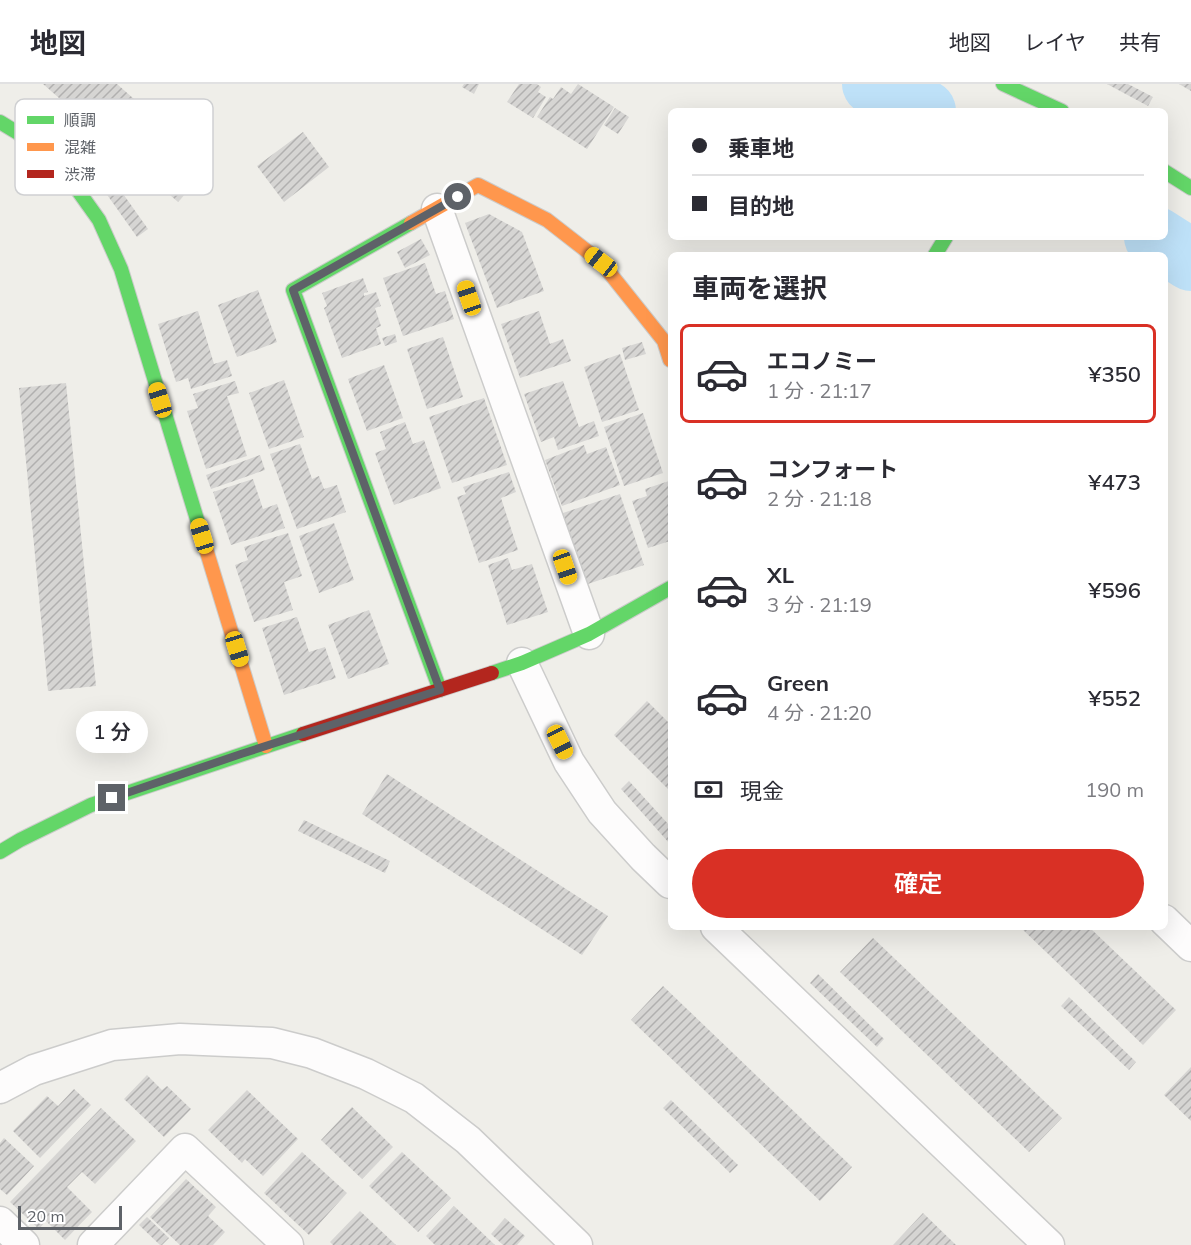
<!DOCTYPE html>
<html lang="ja">
<head>
<meta charset="utf-8">
<style>
  body { margin:0; font-family:Mulish,"Noto Sans JP",sans-serif; background:#f7f7f7; color:#2b2b33; height:100vh; display:flex; flex-direction:column; font-size:22px; white-space:nowrap }
  * { box-sizing:border-box; margin:0 }
  p { font-size:20px; color:#7c7c81 }
  .icon { flex:none; width:33px; height:33px; fill:none; stroke:currentColor; stroke-width:2; stroke-linecap:round; stroke-linejoin:round }
  .map { position:relative; flex:1; overflow:hidden }
  .panel { position:absolute; left:668px; top:168px; width:500px; height:678px; display:flex; flex-direction:column; background:#fff; border-radius:9px; box-shadow:0 6px 24px #0002 }
  .panel>* { flex:none }
  .hud { position:absolute; left:668px; top:24px; width:500px; height:132px; border-radius:9px; box-shadow:0 6px 24px #0002; display:grid; align-content:center; height:132px; padding:0 24px; background:#fff }
  .scale { position:absolute; left:18px; bottom:15px; width:104px; box-sizing:border-box; padding-left:6px; border:3px solid #5e6268; border-top:0; font-size:16px; line-height:21px; white-space:nowrap; color:#5e6268; -webkit-text-stroke:4px #fff; paint-order:stroke }
  .end { position:absolute; width:27px; height:27px; margin:-14px; border:8px solid #5e6268; background:#fff; box-shadow:0 0 0 3px #fff }
  .from { border-radius:50% }
  .bubble { position:absolute; height:42px; border-radius:21px; background:#fff; box-shadow:0 6px 24px #0002; font-size:20px; font-weight:600; line-height:42px; text-align:center }
  .car { position:absolute; width:18px; height:36px; margin:-18px -9px; border-radius:8px; box-shadow:0 0 4px 2px #0007; background:linear-gradient(#f5c518 24%,#345 0 40%,#f5c518 0 76%,#345 0 86%,#f5c518 0) }
  .hud b { display:flex; align-items:center; gap:21px; height:57px; font-size:22px }
  .hud b+b { border-top:2px solid #e1e1e2 }
  .hud i { width:15px; height:15px; background:#2b2b33 }
  ul { padding:0; list-style:none }
  li { display:flex; align-items:center; gap:18px; height:99px; margin:0 12px 9px; padding:0 12px; border:3px solid transparent; border-radius:9px }
  li div { flex:1 }
  li b { display:block; font-size:22px }
  li em { font-style:normal; font-weight:600 }
  li.selected { border-color:#d93025 }
  li>.icon { width:54px; height:54px; stroke-width:1.5 }
  h2 { padding:0 24px; font-size:27px; line-height:72px }
  .pay { display:flex; align-items:center; gap:15px; height:66px; padding:0 24px; font-size:22px }
  .pay p { margin-inline-start:auto }
  .cta { display:flex; gap:12px; margin-top:auto; padding:12px 24px }
  .cta a { flex:1; height:69px; border-radius:36px; background:#d93025; color:#fff; font-size:24px; font-weight:600; line-height:69px; text-align:center }
  header { display:flex; align-items:center; gap:36px; box-sizing:border-box; height:84px; padding:0 30px; background:#fff; border-bottom:2px solid #e1e1e2 }
  header strong { font-size:28px }
  nav { display:flex; gap:33px; margin-inline-start:auto; font-size:21px }
  .map>svg:first-child { display:block }
  .lines { fill:none; stroke-linecap:round; stroke-linejoin:round }
  .river { stroke:#bee1f8; stroke-width:62 }
  .building { fill:url(#building-hatch) }
  .street-casing { stroke:#cccccb; stroke-width:33 }
  .fast-casing { stroke:#cbcbca; stroke-width:16 }
  .slow-casing { stroke:#cbcbca; stroke-width:16 }
  .jam-casing { stroke:#cbcbca; stroke-width:16 }
  .street { stroke:#fdfcfc; stroke-width:30 }
  .fast { stroke:#63d668; stroke-width:14 }
  .slow { stroke:#ff974d; stroke-width:14 }
  .jam { stroke:#b3261e; stroke-width:14 }
  .route { stroke:#5e6268; stroke-width:8 }
  .key { fill:#fff; stroke:#cfd0d2; stroke-width:1.5 }
  .key-label { font-size:16px; fill:#5e6268 }
</style>
</head>
<body>
<header>
<strong>地図</strong>
<nav><a>地図</a><a>レイヤ</a><a>共有</a></nav>
</header>
<div class="map">
<svg width="1191" height="1161" viewBox="0 0 1191 1161">
  <defs>
    <pattern id="building-hatch" width="6" height="6" patternUnits="userSpaceOnUse" patternTransform="scale(1.5)"><rect width="6" height="6" fill="#d6d5d3"/><path d="M-1 1l2-2M0 6l6-6M5 7l2-2" fill="none" stroke="#b1b0af"/></pattern>
  </defs>
  <rect width="100%" height="100%" fill="#efeee9"/>
  <g class="lines">
    <!-- river -->
    <g class="river">
      <path d="M873 0 925 27"/>
      <path d="M1155 153 1191 176"/>
    </g>
  </g>
  <!-- building -->
  <g class="building">
    <path d="M43 0H117L210 82 178 118Z"/>
    <path d="M464 0H479L474 10 462 3Z"/>
    <path d="M519 0H537L541 3 538 8 546 13 533 34 507 18Z"/>
    <path d="M578 0 614 23 587 65 537 33 550 13 553 15 561 3 571 10Z"/>
    <path d="M1107 0H1128L1153 13 1148 22Z"/>
    <path d="M1179 0H1191V7Z"/>
    <path d="M615 24 629 33 618 50 604 41Z"/>
    <path d="M303 48 329 83 284 118 257 82Z"/>
    <path d="M109 90 148 145 137 153 98 98Z"/>
    <path d="M489 130 522 148 544 207 497 224 465 139Z"/>
    <path d="M421 155 430 171 405 184 397 168Z"/>
    <path d="M425 179 436 210 445 207 454 235 403 252 383 194Z"/>
    <path d="M363 194 368 208 364 209V212L376 208 381 222 375 224 381 242 376 244 381 260 342 274 324 224 327 222 322 209Z"/>
    <path d="M258 206 277 258 237 273 218 221Z"/>
    <path d="M198 227 214 280 227 276 232 292 191 305 188 294 176 298 158 240Z"/>
    <path d="M539 227 550 260 563 255 571 277 520 294 501 240Z"/>
    <path d="M395 250 397 258 385 262 382 254Z"/>
    <path d="M443 253 463 313 427 325 407 265Z"/>
    <path d="M642 258 646 270 625 276 622 264Z"/>
    <path d="M620 270 639 326 602 338 584 283Z"/>
    <path d="M384 281 403 334 367 347 348 295Z"/>
    <path d="M284 296 304 353 269 365 249 309Z"/>
    <path d="M235 297 239 309 227 312 247 372 206 385 187 327 198 324 193 310Z"/>
    <path d="M563 297 579 343 594 337 599 352 558 366 554 353 541 358 524 310Z"/>
    <path d="M66 299 96 602 48 607 19 304Z"/>
    <path d="M484 314 507 381 452 399 429 333Z"/>
    <path d="M643 329 663 389 624 402 604 343Z"/>
    <path d="M405 338 413 360 424 356 441 404 394 421 375 369 386 365 380 348Z"/>
    <path d="M300 360 312 395 319 392 324 405 337 401 346 428 297 445 270 370Z"/>
    <path d="M584 361 587 370 606 363 620 401 562 422 545 376Z"/>
    <path d="M260 371 265 386 211 405 206 391Z"/>
    <path d="M509 388 516 408 501 414 518 466 479 479 457 413 466 410 463 403Z"/>
    <path d="M253 395 263 425 277 420 285 444 231 461 213 408Z"/>
    <path d="M669 397 670 457 648 464 632 417 647 412 645 405Z"/>
    <path d="M620 410 644 481 585 501 560 430Z"/>
    <path d="M334 439 354 496 319 509 299 452Z"/>
    <path d="M288 449 302 492 284 498 293 526 254 538 235 481 248 476 244 463Z"/>
    <path d="M508 474 512 486 532 480 548 528 507 541 488 481Z"/>
    <path d="M369 526 389 580 348 595 328 541Z"/>
    <path d="M297 533 309 568 325 563 336 594 284 611 262 544Z"/>
    <path d="M647 617 670 640V707L614 651Z"/>
    <path d="M387 690 608 832 582 871 362 730Z"/>
    <path d="M629 697 670 742V760L621 705Z"/>
    <path d="M304 736 390 777 385 789 298 747Z"/>
    <path d="M1020 843H1089L1176 926 1143 961Z"/>
    <path d="M873 854 1062 1034 1029 1068 840 888Z"/>
    <path d="M818 890 884 955 877 963 810 899Z"/>
    <path d="M663 902 852 1083 820 1117 631 936Z"/>
    <path d="M1069 913 1136 978 1129 986 1061 922Z"/>
    <path d="M1191 983V1037L1164 1011Z"/>
    <path d="M147 991 162 1006 167 1002 191 1025 164 1053 124 1015Z"/>
    <path d="M74 1005 91 1021 40 1074 13 1047 47 1012 58 1022Z"/>
    <path d="M247 1006 298 1055 263 1092 245 1075 242 1079 208 1046Z"/>
    <path d="M671 1016 738 1081 730 1089 663 1024Z"/>
    <path d="M352 1023 393 1063 362 1095 321 1056Z"/>
    <path d="M101 1024 136 1057 95 1100 82 1088 67 1103 92 1128 65 1156 46 1137 39 1145 10 1118Z"/>
    <path d="M4 1054 34 1082 7 1111 0 1105V1059Z"/>
    <path d="M302 1068 347 1109 309 1151 264 1109Z"/>
    <path d="M402 1068 451 1114 418 1148 369 1102Z"/>
    <path d="M186 1095 216 1123 208 1132 225 1148 213 1161H180L150 1133Z"/>
    <path d="M454 1122 495 1161H435L426 1152Z"/>
    <path d="M360 1127 396 1161H333L330 1158Z"/>
    <path d="M923 1129 956 1161H893Z"/>
    <path d="M147 1133 169 1154 162 1161H160L139 1141Z"/>
    <path d="M505 1134 525 1152 517 1161H503L491 1150Z"/>
  </g>
  <g class="lines">
    <defs>
      <g id="street">
        <path d="M437 125 589 550"/>
        <path d="M522 579 569 678 602 728 643 773 670 799"/>
        <path d="M1164 836 1191 862"/>
        <path d="M716 843 1049 1161"/>
        <path d="M0 1004 34 986 112 961 180 955 272 959 312 969 366 990 414 1014 468 1056 577 1161"/>
        <path d="M0 1138 24 1161"/>
        <path d="M93 1161 185 1065 288 1161"/>
      </g>
      <g id="fast">
        <path d="M1003 0 1062 27"/>
        <path d="M0 38 18 49 64 87 99 136 121 185 206 465"/>
        <path d="M1164 87 1191 104"/>
        <path d="M411 139 293 206 440 606"/>
        <path d="M935 171 946 153"/>
        <path d="M492 589 522 579 589 550 670 504"/>
        <path d="M0 768 20 756 91 721 303 650"/>
      </g>
      <g id="slow">
        <path d="M411 139 478 101 547 136 601 178 664 257 670 276"/>
        <path d="M206 465 266 662"/>
      </g>
      <path id="jam" d="M303 650 492 589"/>
    </defs>
    <!-- street casing -->
    <use href="#street" class="street-casing"/>
    <!-- fast casing -->
    <use href="#fast" class="fast-casing"/>
    <!-- slow casing -->
    <use href="#slow" class="slow-casing"/>
    <!-- jam casing -->
    <use href="#jam" class="jam-casing"/>
    <!-- street -->
    <use href="#street" class="street"/>
    <!-- fast -->
    <use href="#fast" class="fast"/>
    <!-- slow -->
    <use href="#slow" class="slow"/>
    <!-- jam -->
    <use href="#jam" class="jam"/>
  </g>
  <g class="lines">
    <!-- route -->
    <path class="route" d="M112 714 241 670 440 606 293 206 458 113"/>
  </g>
  <!-- legend -->
  <rect x="15" y="15" width="198" height="96" rx="9" class="key"/>
  <rect x="27" y="32" width="27" height="8" fill="#63d668"/>
  <rect x="27" y="59" width="27" height="8" fill="#ff974d"/>
  <rect x="27" y="86" width="27" height="8" fill="#b3261e"/>
  <g class="key-label">
    <text x="64" y="42">順調</text>
    <text x="64" y="69">混雑</text>
    <text x="64" y="96">渋滞</text>
  </g>
</svg>
<div class="scale">20 m</div>
<i class="end from" style="left:458px;top:113px"></i>
<i class="end" style="left:112px;top:714px"></i>
<div class="bubble" style="left:76px;top:627px;width:72px">1 分</div>
<i class="car" style="left:601px;top:178px;rotate:308deg"></i>
<i class="car" style="left:469px;top:214px;rotate:341deg"></i>
<i class="car" style="left:160px;top:316px;rotate:343deg"></i>
<i class="car" style="left:202px;top:452px;rotate:343deg"></i>
<i class="car" style="left:565px;top:483px;rotate:161deg"></i>
<i class="car" style="left:237px;top:565px;rotate:163deg"></i>
<i class="car" style="left:560px;top:658px;rotate:154deg"></i>
<div class="hud">
<b><i class="from"></i>乗車地</b>
<b><i></i>目的地</b>
</div>
<section class="panel">
<h2>車両を選択</h2>
<ul>
<li class="selected"><svg class="icon" aria-label="car" viewBox="0 0 24 24"><path d="M5 17H2v-5l4-1 3-4h7l3 4 3 1v5h-3M9 17h6M6 11h13"/><circle cx="7" cy="17" r="2"/><circle cx="17" cy="17" r="2"/></svg><div><b>エコノミー</b><p>1 分 · 21:17</p></div><em>¥350</em></li>
<li><svg class="icon" aria-label="car" viewBox="0 0 24 24"><path d="M5 17H2v-5l4-1 3-4h7l3 4 3 1v5h-3M9 17h6M6 11h13"/><circle cx="7" cy="17" r="2"/><circle cx="17" cy="17" r="2"/></svg><div><b>コンフォート</b><p>2 分 · 21:18</p></div><em>¥473</em></li>
<li><svg class="icon" aria-label="car" viewBox="0 0 24 24"><path d="M5 17H2v-5l4-1 3-4h7l3 4 3 1v5h-3M9 17h6M6 11h13"/><circle cx="7" cy="17" r="2"/><circle cx="17" cy="17" r="2"/></svg><div><b>XL</b><p>3 分 · 21:19</p></div><em>¥596</em></li>
<li><svg class="icon" aria-label="car" viewBox="0 0 24 24"><path d="M5 17H2v-5l4-1 3-4h7l3 4 3 1v5h-3M9 17h6M6 11h13"/><circle cx="7" cy="17" r="2"/><circle cx="17" cy="17" r="2"/></svg><div><b>Green</b><p>4 分 · 21:20</p></div><em>¥552</em></li>
</ul>
<div class="pay"><svg class="icon" aria-label="cash" viewBox="0 0 24 24"><path d="M3 7h18v10H3z"/><circle cx="12" cy="12" r="2"/></svg>現金<p>190 m</p></div>
<div class="cta"><a>確定</a></div>
</section>
</div>
</body>
</html>
